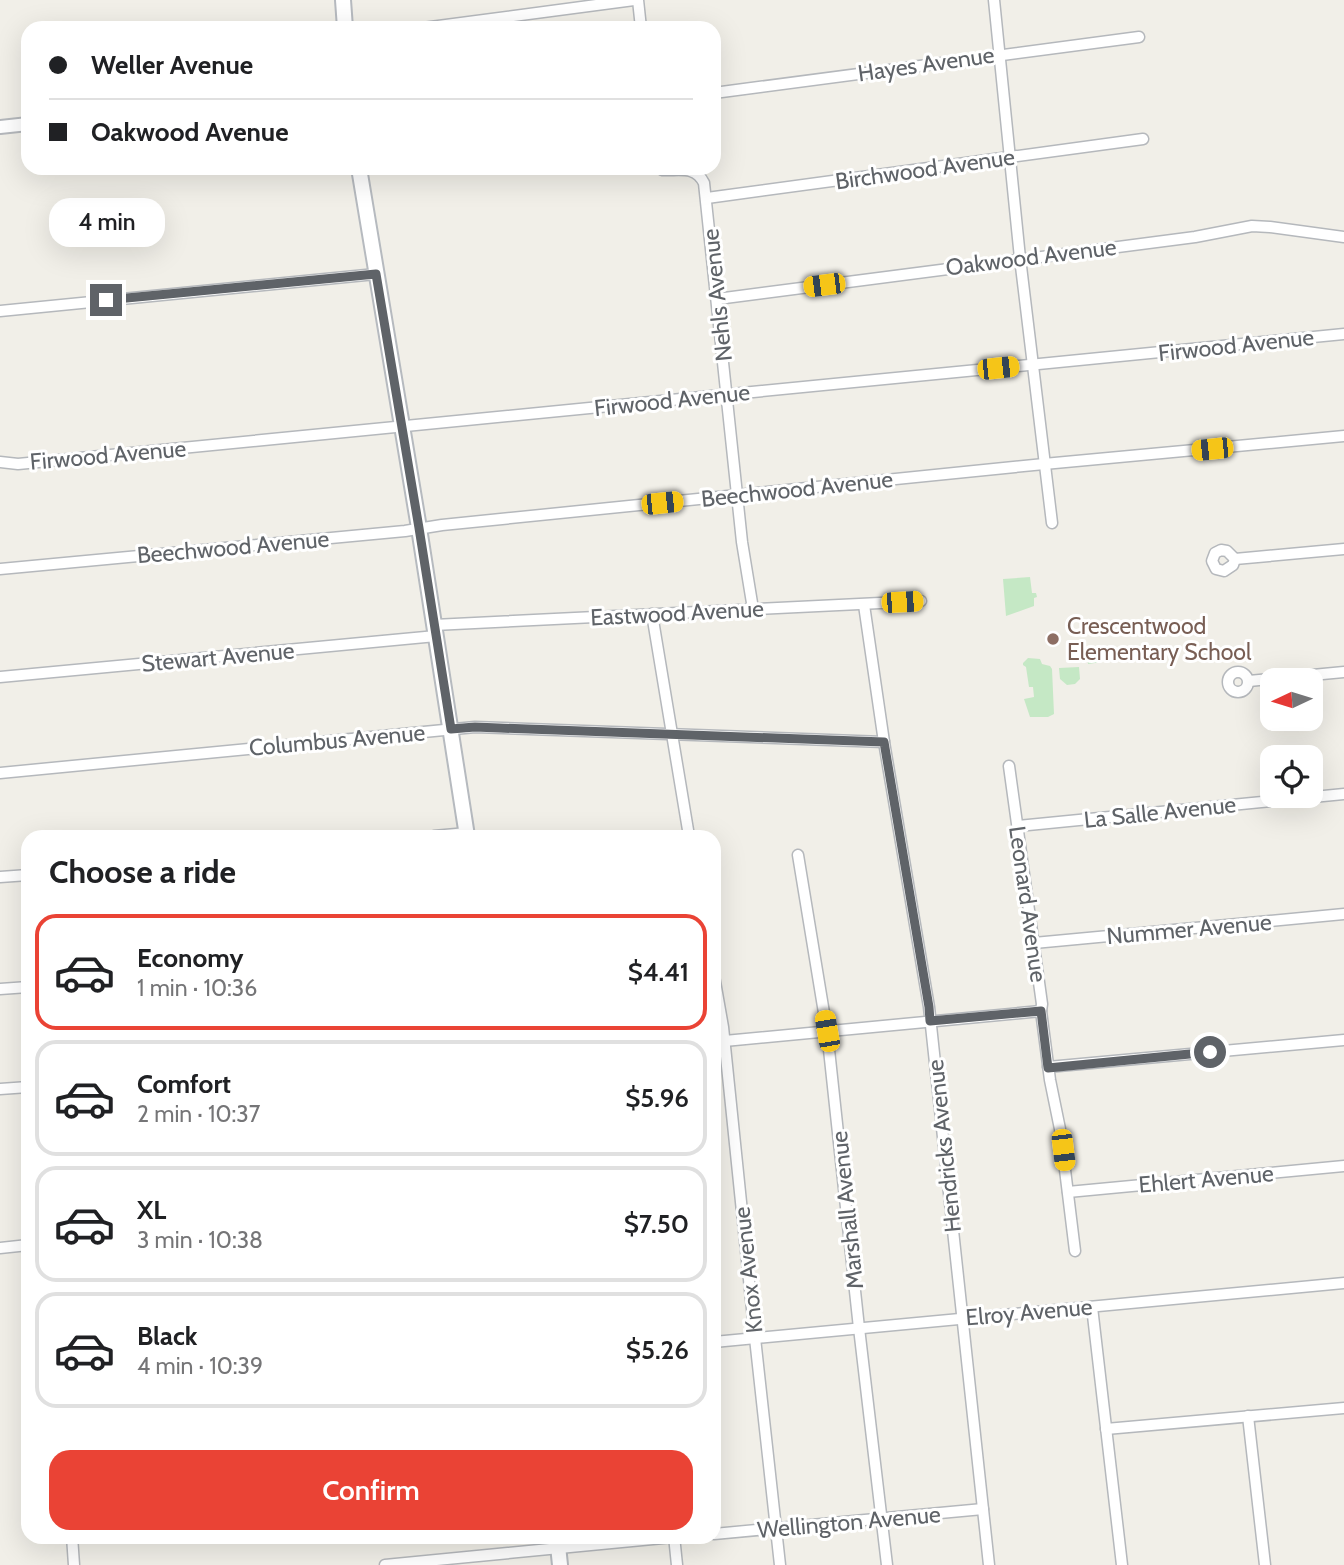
<!DOCTYPE html>
<html lang="en">
<head>
<meta charset="utf-8">
<style>
  body { margin:0; font-family:Cabin,sans-serif; background:#f6f6f6; color:#202124; height:100vh; display:flex; flex-direction:column; font-size:26px; white-space:nowrap }
  * { box-sizing:border-box; margin:0 }
  p { font-size:23px; color:#757577 }
  .icon { flex:none; width:38px; height:38px; fill:none; stroke:currentColor; stroke-width:2; stroke-linecap:round; stroke-linejoin:round }
  .map { position:relative; flex:1; overflow:hidden }
  .side { position:absolute; left:21px; top:830px; width:700px; height:714px; display:flex; flex-direction:column; background:#fff; border-radius:21px; box-shadow:0 7px 28px #0002 }
  .side>* { flex:none }
  .banner { position:absolute; left:21px; top:21px; width:700px; height:154px; border-radius:21px; box-shadow:0 7px 28px #0002; display:grid; align-content:center; height:154px; padding:0 28px; background:#fff }
  .needle { width:46px; rotate:266deg }
  .tools { position:absolute; left:1260px; top:668px; display:grid; gap:14px }
  .tools a { display:grid; place-items:center; width:63px; height:63px; border-radius:14px; background:#fff; box-shadow:0 7px 28px #0002; font-size:35px }
  .end { position:absolute; width:32px; height:32px; margin:-16px; border:9px solid #5f6368; background:#fff; box-shadow:0 0 0 4px #fff }
  .from { border-radius:50% }
  .bubble { position:absolute; height:49px; border-radius:21px; background:#fff; box-shadow:0 7px 28px #0002; font-size:23px; font-weight:600; line-height:49px; text-align:center }
  .car { position:absolute; width:21px; height:42px; margin:-21px -10px; border-radius:9px; box-shadow:0 0 5px 2px #0007; background:linear-gradient(#f5c518 24%,#345 0 40%,#f5c518 0 76%,#345 0 86%,#f5c518 0) }
  .banner b { display:flex; align-items:center; gap:24px; height:66px; font-size:26px }
  .banner b+b { border-top:2px solid #e0e0e0 }
  .banner i { width:18px; height:18px; background:#202124 }
  ul { padding:0; list-style:none }
  li { display:flex; align-items:center; gap:21px; height:116px; margin:0 14px 10px; padding:0 14px; border:4px solid #e0e0e0; border-radius:21px }
  li div { flex:1 }
  li b { display:block; font-size:26px }
  li em { font-style:normal; font-weight:600 }
  li.current { border-color:#ea4335 }
  li>.icon { width:63px; height:63px; stroke-width:1.5 }
  h2 { padding:0 28px; font-size:32px; line-height:84px }
  .action { display:flex; gap:14px; margin-top:auto; padding:14px 28px }
  .action a { flex:1; height:80px; border-radius:21px; background:#ea4335; color:#fff; font-size:28px; font-weight:600; line-height:80px; text-align:center }
  .map>svg:first-child { display:block }
  .green { fill:#c5e8c5 }
  .lines { fill:none; stroke-linecap:round; stroke-linejoin:round }
  .minor-casing { stroke:#b5b8bc; stroke-width:13 }
  .tertiary-casing { stroke:#b5b8bc; stroke-width:16 }
  .secondary-casing { stroke:#b6babf; stroke-width:18 }
  .minor { stroke:#fff; stroke-width:10 }
  .tertiary { stroke:#fff; stroke-width:12 }
  .secondary { stroke:#fff; stroke-width:14 }
  .route { stroke:#5f6368; stroke-width:9 }
  .education-dot { fill:#8d6e63; stroke:#fff; stroke-width:2.5 }
  .labels { text-anchor:middle; dominant-baseline:central; stroke-width:6; stroke-linejoin:round; paint-order:stroke }
  .street-label { font-size:23px; fill:#5f6368; stroke:#fff }
  .education-label { font-size:23px; fill:#785e54; stroke:#fff; text-anchor:start }
</style>
</head>
<body>
<div class="map">
<svg width="1344" height="1565" viewBox="0 0 1344 1565">
  <rect width="100%" height="100%" fill="#f1efe8"/>
  <!-- green -->
  <g class="green">
    <path d="M1030 577 1032 593H1036L1037 597 1034 598V606L1006 616 1003 579Z"/>
    <path d="M1100 647 1102 662 1088 664 1087 648Z"/>
    <path d="M1028 658 1040 659 1042 664 1050 666 1052 669 1054 714 1048 717H1030L1024 699 1034 697 1033 687H1029L1026 667 1023 665V663Z"/>
    <path d="M1079 667 1080 679 1075 684 1067 685 1060 679 1059 668Z"/>
  </g>
  <g class="lines">
    <defs>
      <g id="minor">
        <path d="M638 0 641 28"/>
        <path d="M994 0 1020 258 1052 523"/>
        <path d="M423 28 634 0"/>
        <path d="M714 93 1139 37"/>
        <path d="M660 168 662 170C679 171 695 165 704 183L742 542 753 609"/>
        <path d="M707 198 1143 139"/>
        <path d="M717 299 1195 237 1252 226 1270 227 1344 237"/>
        <path d="M0 311 376 274"/>
        <path d="M0 462 18 464 1344 334"/>
        <path d="M1221 550 1227 551 1235 559 1233 565 1224 571 1216 569 1212 561 1215 553Z"/>
        <path d="M1235 559 1344 549"/>
        <path d="M0 569 405 531 442 525 1044 464 1344 436"/>
        <path d="M864 605 884 742 929 1007 989 1565"/>
        <path d="M652 614 689 836"/>
        <path d="M434 625 921 601"/>
        <circle cx="1238" cy="682" r="10"/>
        <path d="M0 677 436 636"/>
        <path d="M1249 681 1344 672"/>
        <path d="M1009 766 1042 1004 1041 1011 1050 1080 1060 1129 1075 1251"/>
        <path d="M0 773 475 727 884 742"/>
        <path d="M1018 826 1344 794"/>
        <path d="M434 836 467 833"/>
        <path d="M798 855 827 1031 859 1328 887 1565"/>
        <path d="M0 877 28 875"/>
        <path d="M1034 943 1344 914"/>
        <path d="M714 976 723 1027 755 1338 780 1565"/>
        <path d="M0 989 28 987"/>
        <path d="M714 1042 1041 1011"/>
        <path d="M1048 1067 1344 1040"/>
        <path d="M0 1089 28 1087"/>
        <path d="M1068 1192 1344 1166"/>
        <path d="M0 1248 28 1245"/>
        <path d="M1092 1307 1122 1565"/>
        <path d="M714 1342 1344 1283"/>
        <path d="M1248 1416 1265 1565"/>
        <path d="M1106 1429 1344 1408"/>
        <path d="M714 1534 983 1509"/>
        <path d="M72 1536 74 1565"/>
        <path d="M674 1536 677 1565"/>
        <path d="M385 1565 684 1536"/>
      </g>
      <path id="tertiary" d="M0 127 28 124"/>
      <g id="secondary">
        <path d="M343 0 345 28"/>
        <path d="M359 168 419 528 467 836"/>
        <path d="M557 1536 560 1565"/>
      </g>
    </defs>
    <!-- minor casing -->
    <use href="#minor" class="minor-casing"/>
    <!-- tertiary casing -->
    <use href="#tertiary" class="tertiary-casing"/>
    <!-- secondary casing -->
    <use href="#secondary" class="secondary-casing"/>
    <!-- minor -->
    <use href="#minor" class="minor"/>
    <!-- tertiary -->
    <use href="#tertiary" class="tertiary"/>
    <!-- secondary -->
    <use href="#secondary" class="secondary"/>
  </g>
  <g class="lines">
    <!-- route -->
    <path class="route" d="M106 300 376 274 419 528 451 729 475 727 499 728 884 742 929 1007 930 1021 1041 1011 1048 1068 1210 1052"/>
  </g>
  <!-- markers -->
  <circle class="education-dot" cx="1053" cy="639" r="7"/>
  <g class="labels">
    <!-- street labels -->
    <g class="street-label">
      <text transform="translate(926 64) rotate(-8)">Hayes Avenue</text>
      <text transform="translate(925 169) rotate(-8)">Birchwood Avenue</text>
      <text transform="translate(1031 257) rotate(-7)">Oakwood Avenue</text>
      <text transform="translate(717 295) rotate(-96)">Nehls Avenue</text>
      <text transform="translate(1236 345) rotate(-6)">Firwood Avenue</text>
      <text transform="translate(672 400) rotate(-6)">Firwood Avenue</text>
      <text transform="translate(108 455) rotate(-5)">Firwood Avenue</text>
      <text transform="translate(797 489) rotate(-6)">Beechwood Avenue</text>
      <text transform="translate(233 547) rotate(-5)">Beechwood Avenue</text>
      <text transform="translate(677 613) rotate(-3)">Eastwood Avenue</text>
      <text transform="translate(218 657) rotate(-5)">Stewart Avenue</text>
      <text transform="translate(337 740) rotate(-5)">Columbus Avenue</text>
      <text transform="translate(1160 812) rotate(-6)">La Salle Avenue</text>
      <text transform="translate(1028 904) rotate(82)">Leonard Avenue</text>
      <text transform="translate(1189 929) rotate(-5)">Nummer Avenue</text>
      <text transform="translate(944 1146) rotate(-96)">Hendricks Avenue</text>
      <text transform="translate(1206 1179) rotate(-5)">Ehlert Avenue</text>
      <text transform="translate(847 1210) rotate(-96)">Marshall Avenue</text>
      <text transform="translate(748 1270) rotate(-96)">Knox Avenue</text>
      <text transform="translate(1029 1312) rotate(-5)">Elroy Avenue</text>
      <text transform="translate(849 1522) rotate(-5)">Wellington Avenue</text>
    </g>
    <!-- education labels -->
    <g class="education-label">
      <text x="1067" y="626">Crescentwood<tspan x="1067" dy="26">Elementary School</tspan></text>
    </g>
  </g>
</svg>
<div class="tools">
<a><svg class="needle" viewBox="-14 -14 28 28"><path d="M0-13l5 13h-10z" fill="#e53935"/><path d="M0 13l5-13h-10z" fill="#757577"/></svg></a>
<a><svg class="icon" aria-label="locate" viewBox="0 0 24 24"><circle cx="12" cy="12" r="6"/><path d="M12 2v4M12 18v4M2 12h4M18 12h4"/></svg></a>
</div>
<i class="end from" style="left:1210px;top:1052px"></i>
<i class="end" style="left:106px;top:300px"></i>
<div class="bubble" style="left:49px;top:198px;width:116px">4 min</div>
<i class="car" style="left:824px;top:285px;rotate:263deg"></i>
<i class="car" style="left:998px;top:368px;rotate:84deg"></i>
<i class="car" style="left:1212px;top:449px;rotate:264deg"></i>
<i class="car" style="left:662px;top:503px;rotate:84deg"></i>
<i class="car" style="left:902px;top:602px;rotate:87deg"></i>
<i class="car" style="left:827px;top:1031px;rotate:350deg"></i>
<i class="car" style="left:1063px;top:1150px;rotate:173deg"></i>
<div class="banner">
<b><i class="from"></i>Weller Avenue</b>
<b><i></i>Oakwood Avenue</b>
</div>
<section class="side">
<h2>Choose a ride</h2>
<ul>
<li class="current"><svg class="icon" aria-label="car" viewBox="0 0 24 24"><path d="M5 17H2v-5l4-1 3-4h7l3 4 3 1v5h-3M9 17h6M6 11h13"/><circle cx="7" cy="17" r="2"/><circle cx="17" cy="17" r="2"/></svg><div><b>Economy</b><p>1 min · 10:36</p></div><em>$4.41</em></li>
<li><svg class="icon" aria-label="car" viewBox="0 0 24 24"><path d="M5 17H2v-5l4-1 3-4h7l3 4 3 1v5h-3M9 17h6M6 11h13"/><circle cx="7" cy="17" r="2"/><circle cx="17" cy="17" r="2"/></svg><div><b>Comfort</b><p>2 min · 10:37</p></div><em>$5.96</em></li>
<li><svg class="icon" aria-label="car" viewBox="0 0 24 24"><path d="M5 17H2v-5l4-1 3-4h7l3 4 3 1v5h-3M9 17h6M6 11h13"/><circle cx="7" cy="17" r="2"/><circle cx="17" cy="17" r="2"/></svg><div><b>XL</b><p>3 min · 10:38</p></div><em>$7.50</em></li>
<li><svg class="icon" aria-label="car" viewBox="0 0 24 24"><path d="M5 17H2v-5l4-1 3-4h7l3 4 3 1v5h-3M9 17h6M6 11h13"/><circle cx="7" cy="17" r="2"/><circle cx="17" cy="17" r="2"/></svg><div><b>Black</b><p>4 min · 10:39</p></div><em>$5.26</em></li>
</ul>
<div class="action"><a>Confirm</a></div>
</section>
</div>
</body>
</html>
